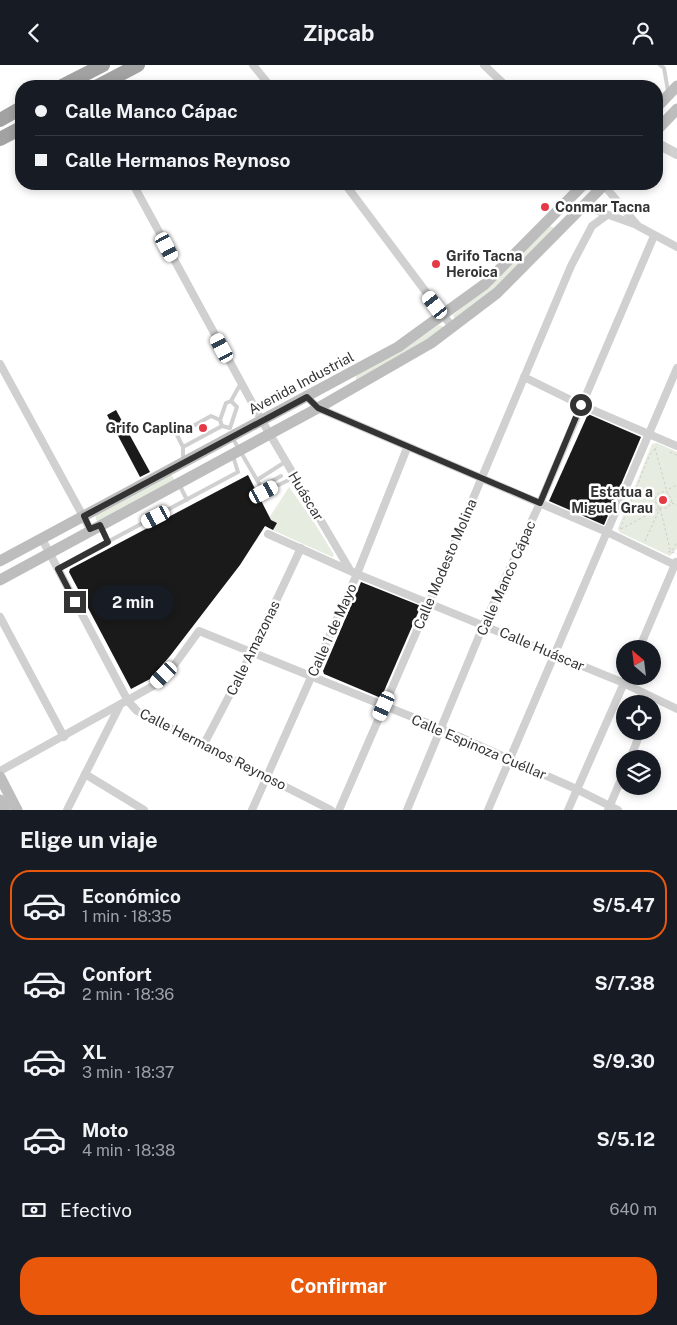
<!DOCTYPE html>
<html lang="es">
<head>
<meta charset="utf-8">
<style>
  body { margin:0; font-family:"Public Sans",sans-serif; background:#242831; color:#f1f3f6; height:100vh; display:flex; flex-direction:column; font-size:19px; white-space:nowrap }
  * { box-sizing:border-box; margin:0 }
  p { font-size:16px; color:#9ea1a6 }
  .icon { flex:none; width:28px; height:28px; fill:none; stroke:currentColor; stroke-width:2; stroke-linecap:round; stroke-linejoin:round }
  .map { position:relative; height:745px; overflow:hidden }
  .details { display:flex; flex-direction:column; background:#171b24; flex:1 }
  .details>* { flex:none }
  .top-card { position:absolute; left:15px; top:15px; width:648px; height:110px; border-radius:20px; box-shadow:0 2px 8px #0003; display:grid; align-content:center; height:110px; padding:0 20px; background:#171b24 }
  .needle { width:32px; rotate:332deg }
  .tools { position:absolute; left:616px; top:575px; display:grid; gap:10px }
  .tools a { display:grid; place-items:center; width:45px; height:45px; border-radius:50%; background:#171b24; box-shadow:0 2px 8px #0003; font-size:25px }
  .end { position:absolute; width:22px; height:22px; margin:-11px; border:6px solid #333; background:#fff; box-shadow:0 0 0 2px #fff }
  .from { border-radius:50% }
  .bubble { position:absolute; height:35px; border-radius:18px; background:#171b24; box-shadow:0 2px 8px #0003; font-size:16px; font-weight:700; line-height:35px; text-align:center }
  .car { position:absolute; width:15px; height:30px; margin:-15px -8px; border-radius:6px; box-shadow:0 0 4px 1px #0007; background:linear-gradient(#fff 24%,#345 0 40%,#fff 0 76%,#345 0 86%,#fff 0) }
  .top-card b { display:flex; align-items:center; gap:18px; height:48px; font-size:19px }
  .top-card b+b { border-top:1px solid #363941 }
  .top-card i { width:12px; height:12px; background:#f1f3f6 }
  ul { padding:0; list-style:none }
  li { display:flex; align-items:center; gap:15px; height:70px; margin:0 10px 8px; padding:0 10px; border:2px solid transparent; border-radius:20px }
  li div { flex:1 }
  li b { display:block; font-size:19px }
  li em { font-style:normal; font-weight:700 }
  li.on { border-color:#ea580c }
  li>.icon { width:45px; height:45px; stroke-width:1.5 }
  h2 { padding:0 20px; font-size:22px; line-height:60px }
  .pay { display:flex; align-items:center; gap:12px; height:55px; padding:0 20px; font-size:19px }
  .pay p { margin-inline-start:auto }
  .primary-button { display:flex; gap:10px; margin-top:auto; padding:10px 20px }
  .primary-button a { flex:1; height:58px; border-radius:20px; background:#ea580c; color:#fff; font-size:20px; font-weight:700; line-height:58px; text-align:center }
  header { display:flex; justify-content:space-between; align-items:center; height:65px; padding:0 20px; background:#171b24; font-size:22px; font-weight:700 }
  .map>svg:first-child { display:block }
  .green { fill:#e6ecdf }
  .building { fill:#1a1a1a }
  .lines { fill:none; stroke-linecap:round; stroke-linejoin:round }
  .path { stroke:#cdcdcd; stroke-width:1; stroke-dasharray:2.5 2.5; stroke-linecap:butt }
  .service { stroke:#d0d0d0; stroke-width:4 }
  .minor { stroke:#d0d0d0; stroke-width:8 }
  .tertiary { stroke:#d0d0d0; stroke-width:10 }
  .secondary { stroke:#bdbdbd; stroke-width:11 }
  .trunk { stroke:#a2a2a2; stroke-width:14 }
  .route { stroke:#333; stroke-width:6 }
  .poi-dot { fill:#e63946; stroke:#fff; stroke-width:2 }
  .labels { text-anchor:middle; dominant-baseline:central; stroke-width:5; stroke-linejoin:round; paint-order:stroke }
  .poi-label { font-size:14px; font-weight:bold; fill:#333; stroke:#fff; text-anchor:start }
  .street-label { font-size:14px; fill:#333; stroke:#fff }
</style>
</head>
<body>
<header><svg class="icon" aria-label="back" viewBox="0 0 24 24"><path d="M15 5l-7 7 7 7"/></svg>Zipcab<svg class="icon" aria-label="person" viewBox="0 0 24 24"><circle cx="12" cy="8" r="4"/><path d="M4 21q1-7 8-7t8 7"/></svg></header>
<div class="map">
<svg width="677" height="745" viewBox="0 0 677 745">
  <rect width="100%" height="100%" fill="#fff"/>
  <!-- green -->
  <g class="green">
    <path d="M550 161 555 163 500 220 455 255 453 250 496 215Z"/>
    <path d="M439 260 444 262V266L356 315V310L410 280Z"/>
    <path d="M657 378 677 387V484L670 491 619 467 618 463 652 379Z"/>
    <path d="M171 409 175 416 99 457 96 455V449Z"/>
    <path d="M289 422 314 457 334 490 332 492 268 463 269 453Z"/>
  </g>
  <!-- building -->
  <g class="building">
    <path d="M116 345 150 407 140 412 107 350Z"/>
    <path d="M588 349 641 372 604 460 549 436Z"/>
    <path d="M248 410 271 455 277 458 273 465 265 461 240 500 170 591 150 614 131 624 69 507 70 504Z"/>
    <path d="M361 517 421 541 381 633 324 609 323 606Z"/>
  </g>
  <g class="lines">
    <!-- path -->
    <g class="path">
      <path d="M655 383 667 427 672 435 668 443H660"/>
      <path d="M670 387 677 390"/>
      <path d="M636 423 655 431"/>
      <path d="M669 424 677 420"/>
      <path d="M672 438 677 440"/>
      <path d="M659 443 655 436C655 429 660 426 667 427"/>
      <path d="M620 464 649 391 657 382"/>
      <path d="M621 464 660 443 671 488"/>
      <path d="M645 476 660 443"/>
      <path d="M668 487 672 486 677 477"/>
      <path d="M672 487 677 489"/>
    </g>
    <!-- service -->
    <g class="service">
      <path d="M660 0 664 3 668 26"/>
      <path d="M220 355 226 338 231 336 241 318"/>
      <path d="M232 372 264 427 295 412"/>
      <path d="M183 382 222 361 230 363 237 342 231 336"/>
      <path d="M183 395V382L177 370 211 351 220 355 222 361"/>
      <path d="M257 415 285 397"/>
      <path d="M179 419 187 435"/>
      <path d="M261 422 281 411"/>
      <path d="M101 463 108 477"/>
      <path d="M57 504 238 407 233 391"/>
    </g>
    <!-- minor -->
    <g class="minor">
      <path d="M253 0 270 21"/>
      <path d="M484 0 506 21"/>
      <path d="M133 119 262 356 350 505"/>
      <path d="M345 119 453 263"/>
      <path d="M603 119 638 161 677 182"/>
      <path d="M580 145H595L637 160"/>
      <path d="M0 299 90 464"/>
      <path d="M524 312 581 340 677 381"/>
      <path d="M307 332 318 343 607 467 677 501"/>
      <path d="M268 469 357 509 619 616 677 644"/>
      <path d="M42 474 128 636 137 646 331 745"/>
      <path d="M0 552 64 672"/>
      <path d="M639 584 676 497"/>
      <path d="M203 681 252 587 301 483"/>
      <path d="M630 694 641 666"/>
      <path d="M0 706 153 621 175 599 199 566 442 664 574 723 618 745"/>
      <path d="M85 709 144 745"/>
      <path d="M67 745 119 642"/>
      <path d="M252 745 357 509 407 383"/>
      <path d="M339 745 429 538 571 201 592 161 607 150"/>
      <path d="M407 745 484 559 540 438 654 171"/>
      <path d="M488 745 677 303"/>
      <path d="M568 745 627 611"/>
      <path d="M608 745 625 705"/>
    </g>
    <!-- tertiary -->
    <path class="tertiary" d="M656 78 677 89"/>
    <!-- secondary -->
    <g class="secondary">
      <path d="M656 43 677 21"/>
      <path d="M656 66 677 44"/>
      <path d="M0 496 398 282 485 219 584 119"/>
      <path d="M0 515 318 343 431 278 497 228 605 119"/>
      <path d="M0 712 17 745"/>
      <path d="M0 735 5 745"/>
    </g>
    <!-- trunk -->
    <g class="trunk">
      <path d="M62 21 103 0"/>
      <path d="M98 21 138 0"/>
      <path d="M0 55 21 43"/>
      <path d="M0 74 21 63"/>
    </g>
  </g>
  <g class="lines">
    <!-- route -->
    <path class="route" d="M75 537 58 504 108 477 100 460 90 464 84 451 307 332 318 343 540 438 581 340"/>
  </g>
  <!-- markers -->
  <g class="poi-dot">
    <circle cx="545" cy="142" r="5"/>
    <circle cx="436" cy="199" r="5"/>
    <circle cx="203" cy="363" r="5"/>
    <circle cx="663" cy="435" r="5"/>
  </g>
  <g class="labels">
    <!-- poi labels -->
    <g class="poi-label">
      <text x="555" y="142">Conmar Tacna</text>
      <text x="446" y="191">Grifo Tacna<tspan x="446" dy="16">Heroica</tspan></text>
      <text x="193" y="363" text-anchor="end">Grifo Caplina</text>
      <text x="653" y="427" text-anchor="end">Estatua a<tspan x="653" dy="16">Miguel Grau</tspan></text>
    </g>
    <!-- street labels -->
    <g class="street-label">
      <text transform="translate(301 318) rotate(-28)">Avenida Industrial</text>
      <text transform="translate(306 431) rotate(59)">Huáscar</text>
      <text transform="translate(445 499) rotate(-67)">Calle Modesto Molina</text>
      <text transform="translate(506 513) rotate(-66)">Calle Manco Cápac</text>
      <text transform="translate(332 565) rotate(-66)">Calle 1 de Mayo</text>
      <text transform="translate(253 583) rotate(-64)">Calle Amazonas</text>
      <text transform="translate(542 584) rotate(23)">Calle Huáscar</text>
      <text transform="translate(479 682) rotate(23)">Calle Espinoza Cuéllar</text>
      <text transform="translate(213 684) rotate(27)">Calle Hermanos Reynoso</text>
    </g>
  </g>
</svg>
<div class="tools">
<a><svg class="needle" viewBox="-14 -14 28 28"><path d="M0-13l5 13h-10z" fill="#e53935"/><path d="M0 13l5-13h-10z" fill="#9ea1a6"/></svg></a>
<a><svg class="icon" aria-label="locate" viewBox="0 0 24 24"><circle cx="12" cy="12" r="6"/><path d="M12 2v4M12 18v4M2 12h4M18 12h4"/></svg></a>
<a><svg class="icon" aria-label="layers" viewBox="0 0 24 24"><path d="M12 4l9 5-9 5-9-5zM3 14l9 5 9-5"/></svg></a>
</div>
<i class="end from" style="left:581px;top:340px"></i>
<i class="end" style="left:75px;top:537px"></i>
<div class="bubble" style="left:92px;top:520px;width:82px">2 min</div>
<i class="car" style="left:167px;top:182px;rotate:152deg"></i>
<i class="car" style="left:435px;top:240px;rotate:323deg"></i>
<i class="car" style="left:222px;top:283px;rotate:332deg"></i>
<i class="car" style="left:264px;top:427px;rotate:62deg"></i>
<i class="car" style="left:156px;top:452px;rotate:242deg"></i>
<i class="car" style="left:164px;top:610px;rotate:225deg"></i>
<i class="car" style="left:384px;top:641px;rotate:204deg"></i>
<div class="top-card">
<b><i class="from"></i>Calle Manco Cápac</b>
<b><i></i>Calle Hermanos Reynoso</b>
</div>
</div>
<section class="details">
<h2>Elige un viaje</h2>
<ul>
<li class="on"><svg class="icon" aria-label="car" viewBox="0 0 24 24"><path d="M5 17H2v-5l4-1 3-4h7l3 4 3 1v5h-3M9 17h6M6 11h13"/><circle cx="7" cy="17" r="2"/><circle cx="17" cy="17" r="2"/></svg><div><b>Económico</b><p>1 min · 18:35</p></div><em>S/5.47</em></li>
<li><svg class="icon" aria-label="car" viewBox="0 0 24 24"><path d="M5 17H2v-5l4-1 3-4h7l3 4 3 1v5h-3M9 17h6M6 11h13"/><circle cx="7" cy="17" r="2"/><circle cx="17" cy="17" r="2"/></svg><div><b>Confort</b><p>2 min · 18:36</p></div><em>S/7.38</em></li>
<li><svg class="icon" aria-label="car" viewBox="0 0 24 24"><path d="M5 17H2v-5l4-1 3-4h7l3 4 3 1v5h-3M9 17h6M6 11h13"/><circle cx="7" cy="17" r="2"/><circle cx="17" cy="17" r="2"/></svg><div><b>XL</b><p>3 min · 18:37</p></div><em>S/9.30</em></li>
<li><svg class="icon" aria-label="car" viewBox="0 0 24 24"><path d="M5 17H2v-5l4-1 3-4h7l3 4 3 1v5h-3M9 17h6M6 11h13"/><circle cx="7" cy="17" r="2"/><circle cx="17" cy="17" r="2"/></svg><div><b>Moto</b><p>4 min · 18:38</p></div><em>S/5.12</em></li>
</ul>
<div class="pay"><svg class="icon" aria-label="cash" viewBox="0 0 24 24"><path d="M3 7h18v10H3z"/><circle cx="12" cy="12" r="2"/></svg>Efectivo<p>640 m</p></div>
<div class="primary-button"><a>Confirmar</a></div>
</section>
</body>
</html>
